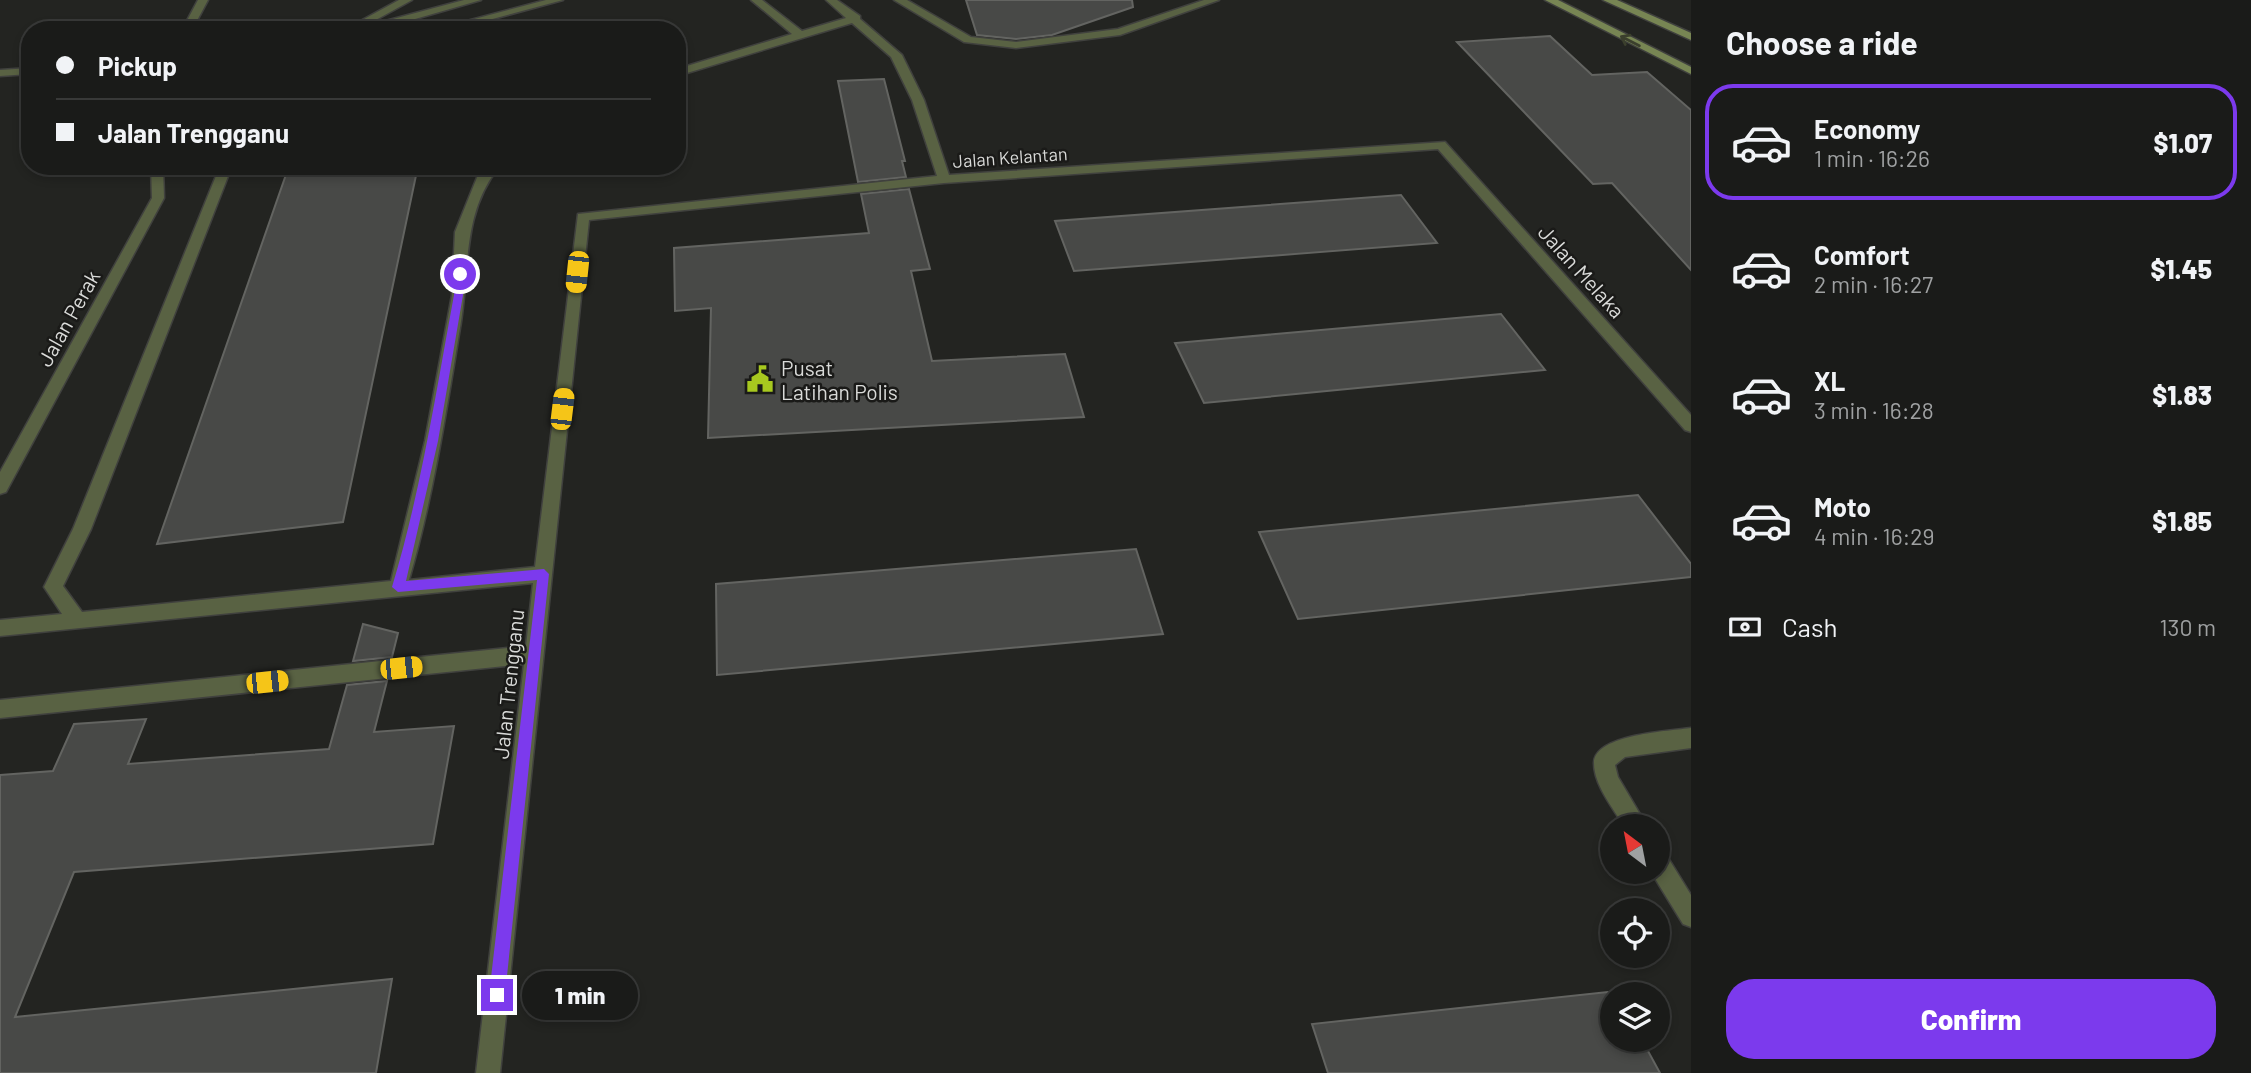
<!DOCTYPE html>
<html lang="en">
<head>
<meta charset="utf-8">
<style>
  body { margin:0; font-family:Barlow,sans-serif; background:#232422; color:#f1f3f6; height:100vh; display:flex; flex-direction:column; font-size:26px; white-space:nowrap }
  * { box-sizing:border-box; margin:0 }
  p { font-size:23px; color:#9fa1a2 }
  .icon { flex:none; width:38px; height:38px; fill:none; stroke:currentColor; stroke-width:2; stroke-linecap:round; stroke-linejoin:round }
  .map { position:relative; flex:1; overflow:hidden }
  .sheet { display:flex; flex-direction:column; background:#1a1b19; width:560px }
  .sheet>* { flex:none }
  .guide { position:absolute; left:21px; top:21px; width:665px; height:154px; border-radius:28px; box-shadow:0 4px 10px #0003,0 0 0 2px #383938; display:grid; align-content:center; height:154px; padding:0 35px; background:#1a1b19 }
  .needle { width:46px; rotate:328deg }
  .fabs { position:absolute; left:1600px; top:814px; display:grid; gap:14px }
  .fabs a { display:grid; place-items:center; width:70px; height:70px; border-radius:50%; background:#1a1b19; box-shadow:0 4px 10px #0003,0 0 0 2px #383938; font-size:35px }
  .end { position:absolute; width:32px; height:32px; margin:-16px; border:9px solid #7c3aed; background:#fff; box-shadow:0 0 0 4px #fff }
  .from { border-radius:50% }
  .bubble { position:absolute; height:49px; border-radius:24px; background:#1a1b19; box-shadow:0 4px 10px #0003,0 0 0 2px #383938; font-size:23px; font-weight:800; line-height:49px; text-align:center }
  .car { position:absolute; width:21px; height:42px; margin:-21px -10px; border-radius:9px; box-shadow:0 0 5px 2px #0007; background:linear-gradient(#f5c518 24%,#345 0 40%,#f5c518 0 76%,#345 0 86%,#f5c518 0) }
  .guide b { display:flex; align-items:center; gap:24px; height:66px; font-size:26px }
  .guide b+b { border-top:2px solid #383938 }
  .guide i { width:18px; height:18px; background:#f1f3f6 }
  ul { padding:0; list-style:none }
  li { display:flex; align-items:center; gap:21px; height:116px; margin:0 14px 10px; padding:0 21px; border:4px solid transparent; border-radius:28px }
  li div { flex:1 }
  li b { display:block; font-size:26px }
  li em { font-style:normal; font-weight:800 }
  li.current { border-color:#7c3aed }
  li>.icon { width:63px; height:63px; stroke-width:1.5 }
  h2 { padding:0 35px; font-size:32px; line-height:84px }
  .pay { display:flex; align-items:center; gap:18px; height:77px; padding:0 35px; font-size:26px }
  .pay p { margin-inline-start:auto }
  .cta { display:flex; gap:14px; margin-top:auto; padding:14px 35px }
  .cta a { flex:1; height:80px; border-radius:28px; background:#7c3aed; color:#fff; font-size:28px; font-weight:800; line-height:80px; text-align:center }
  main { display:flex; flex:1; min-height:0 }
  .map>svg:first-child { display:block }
  .building { fill:#484947; stroke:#636461; stroke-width:2 }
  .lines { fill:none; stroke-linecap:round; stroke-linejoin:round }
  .lane-casing { stroke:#40413e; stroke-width:3 }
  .secondary-casing { stroke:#40413e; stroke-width:3 }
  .lane { fill:#596243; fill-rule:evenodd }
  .secondary { fill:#778553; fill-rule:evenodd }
  .oneway { stroke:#3b3f2d }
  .route { fill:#7c3aed }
  .labels { text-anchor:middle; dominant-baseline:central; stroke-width:5; stroke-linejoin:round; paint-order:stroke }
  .far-street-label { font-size:18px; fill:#d9dad8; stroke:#1a1a18 }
  .street-label { font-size:21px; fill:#d9dad8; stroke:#1a1a18 }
  .poi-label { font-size:21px; fill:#d9dad8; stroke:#1a1a18; text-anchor:start }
</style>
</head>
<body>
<main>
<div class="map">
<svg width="1691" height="1073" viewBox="0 0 1691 1073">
  <rect width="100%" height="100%" fill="#232421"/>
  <!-- building -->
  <g class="building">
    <path d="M966 0H1132L1133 7 1052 35 1016 39 977 35Z"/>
    <path d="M1550 36 1592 75 1647 72 1691 110V270L1612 183 1593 184 1457 42Z"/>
    <path d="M884 79 905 161H902L906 177 858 182 838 81Z"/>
    <path d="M289 166H418L343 522 157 544Z"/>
    <path d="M909 189 930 269 911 271 932 361 1065 354 1084 417 708 438 711 308 675 311 674 248 869 233 861 194Z"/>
    <path d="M1401 195 1437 243 1074 271 1055 221Z"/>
    <path d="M1501 314 1545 370 1204 403 1175 343Z"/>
    <path d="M1638 495 1691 564V577L1298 619 1259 532Z"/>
    <path d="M1136 549 1163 634 717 675 716 584Z"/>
    <path d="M363 624 398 633 392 657 353 661Z"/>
    <path d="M387 681 374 732 454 726 433 844 74 872 15 1017 392 979 376 1073H0V775L53 771 74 724 146 719 128 764 329 749 347 685Z"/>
    <path d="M1617 991 1619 994H1612V1040H1642L1660 1073H1328L1312 1024Z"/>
  </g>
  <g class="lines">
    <defs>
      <g id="lane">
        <path d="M198 0H208L192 30H182Z"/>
        <path d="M399 0H412L363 27 464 0H481L377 30H344Z"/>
        <path d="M546 0H563L452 30H433Z"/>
        <path d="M751 0H762L802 31 846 18 826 0H837L860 16V19L902 55 924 100 949 175 1445 142 1691 415V432L1685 430 1438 149 944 183 589 220 500 1073H476L524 664 0 718V700L526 646 533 583 0 636V620L62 614 44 587 73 529 220 166H232L91 529 63 586 82 612 391 581 425 441 452 295 455 232 478 175 486 166H500C461 212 470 272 460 328 446 413 433 498 409 580L535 567 578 214 937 176 912 100 891 57 852 23 677 76V69L792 34Z"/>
        <path d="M894 0H907L971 37 1016 42 1118 29 1204 0H1219L1120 35 1016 48 964 42Z"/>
        <path d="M30 68V74L0 76V70Z"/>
        <path d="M151 166H163L164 198 6 492 0 494V472L152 198Z"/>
        <path d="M1691 728V748L1625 757 1615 765 1618 777 1647 826H1624C1613 808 1594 785 1594 763 1594 734 1671 731 1691 728Z"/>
        <path d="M1657 850 1665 853 1691 895V927L1683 924 1651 872H1657Z"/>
      </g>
      <g id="secondary">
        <path d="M1545 0H1558L1691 67V74Z"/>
        <path d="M1603 0H1617L1691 33V40Z"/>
      </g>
    </defs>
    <!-- lane casing -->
    <use href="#lane" class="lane-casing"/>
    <!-- secondary casing -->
    <use href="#secondary" class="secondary-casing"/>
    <!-- lane -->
    <use href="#lane" class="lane"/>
    <!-- secondary -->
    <use href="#secondary" class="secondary"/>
  </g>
  <!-- one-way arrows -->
  <defs><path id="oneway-shaft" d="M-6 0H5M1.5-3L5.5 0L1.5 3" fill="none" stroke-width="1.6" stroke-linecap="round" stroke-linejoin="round" transform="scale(1.75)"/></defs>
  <use class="oneway" href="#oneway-shaft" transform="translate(1630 41) rotate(-153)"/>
  <!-- route -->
  <path class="route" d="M460 271 464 274 463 295 438 441 406 581 544 569 549 574 505 995 502 1000 497 1002 492 1000 489 995 537 580 398 592 392 587C421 491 436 392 454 295L455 274Z"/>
  <!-- icons -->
  <defs>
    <symbol id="civic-bare" viewBox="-9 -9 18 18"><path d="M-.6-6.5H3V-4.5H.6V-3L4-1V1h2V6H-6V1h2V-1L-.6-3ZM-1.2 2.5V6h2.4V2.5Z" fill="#a7c81f" stroke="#1a1a18" stroke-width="2.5" paint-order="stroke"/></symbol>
  </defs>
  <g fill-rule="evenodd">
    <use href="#civic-bare" x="741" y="360" width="38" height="38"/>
  </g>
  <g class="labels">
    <!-- far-street labels -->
    <g class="far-street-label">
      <text transform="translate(1010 157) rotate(-4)">Jalan Kelantan</text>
    </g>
    <!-- street labels -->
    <g class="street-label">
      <text transform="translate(1582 271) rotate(48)">Jalan Melaka</text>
      <text transform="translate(68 318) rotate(-61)">Jalan Perak</text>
      <text transform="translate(508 684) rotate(-84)">Jalan Trengganu</text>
    </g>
    <!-- poi labels -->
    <g class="poi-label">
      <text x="781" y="367">Pusat<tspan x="781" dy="24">Latihan Polis</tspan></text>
    </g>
  </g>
</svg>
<div class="fabs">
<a><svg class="needle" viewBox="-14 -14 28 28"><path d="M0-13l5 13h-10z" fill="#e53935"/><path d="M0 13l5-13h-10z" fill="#9fa1a2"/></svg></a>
<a><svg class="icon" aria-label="locate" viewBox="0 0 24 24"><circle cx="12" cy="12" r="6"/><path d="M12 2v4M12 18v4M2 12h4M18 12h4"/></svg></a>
<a><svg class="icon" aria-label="layers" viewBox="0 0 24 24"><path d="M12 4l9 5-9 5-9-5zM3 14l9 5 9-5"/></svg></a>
</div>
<i class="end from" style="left:460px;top:274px"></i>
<i class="end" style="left:497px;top:995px"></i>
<div class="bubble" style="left:522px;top:971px;width:116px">1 min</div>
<i class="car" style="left:577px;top:272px;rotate:186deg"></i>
<i class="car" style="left:562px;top:409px;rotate:7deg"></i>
<i class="car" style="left:401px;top:668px;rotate:84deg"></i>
<i class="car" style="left:267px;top:682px;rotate:84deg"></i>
<div class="guide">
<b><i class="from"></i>Pickup</b>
<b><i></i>Jalan Trengganu</b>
</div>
</div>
<section class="sheet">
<h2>Choose a ride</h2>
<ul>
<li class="current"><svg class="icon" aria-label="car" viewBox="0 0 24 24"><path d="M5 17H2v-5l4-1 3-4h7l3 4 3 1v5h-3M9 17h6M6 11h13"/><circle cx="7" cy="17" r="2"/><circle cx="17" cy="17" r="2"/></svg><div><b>Economy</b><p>1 min · 16:26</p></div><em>$1.07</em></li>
<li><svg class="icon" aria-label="car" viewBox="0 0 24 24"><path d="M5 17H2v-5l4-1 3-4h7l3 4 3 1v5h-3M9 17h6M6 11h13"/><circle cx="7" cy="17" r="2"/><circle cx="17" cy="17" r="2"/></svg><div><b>Comfort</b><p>2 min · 16:27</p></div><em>$1.45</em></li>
<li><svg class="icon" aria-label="car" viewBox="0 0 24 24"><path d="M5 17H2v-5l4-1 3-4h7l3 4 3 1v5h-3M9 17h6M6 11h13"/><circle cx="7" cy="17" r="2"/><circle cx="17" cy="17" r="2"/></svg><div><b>XL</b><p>3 min · 16:28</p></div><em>$1.83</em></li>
<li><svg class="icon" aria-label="car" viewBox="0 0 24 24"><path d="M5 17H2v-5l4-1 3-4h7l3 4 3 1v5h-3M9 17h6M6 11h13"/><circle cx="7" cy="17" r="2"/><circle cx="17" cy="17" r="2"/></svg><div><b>Moto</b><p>4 min · 16:29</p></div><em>$1.85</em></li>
</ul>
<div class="pay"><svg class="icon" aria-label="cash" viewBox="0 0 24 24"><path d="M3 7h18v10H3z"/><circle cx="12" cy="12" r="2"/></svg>Cash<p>130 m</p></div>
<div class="cta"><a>Confirm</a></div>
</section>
</main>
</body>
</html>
